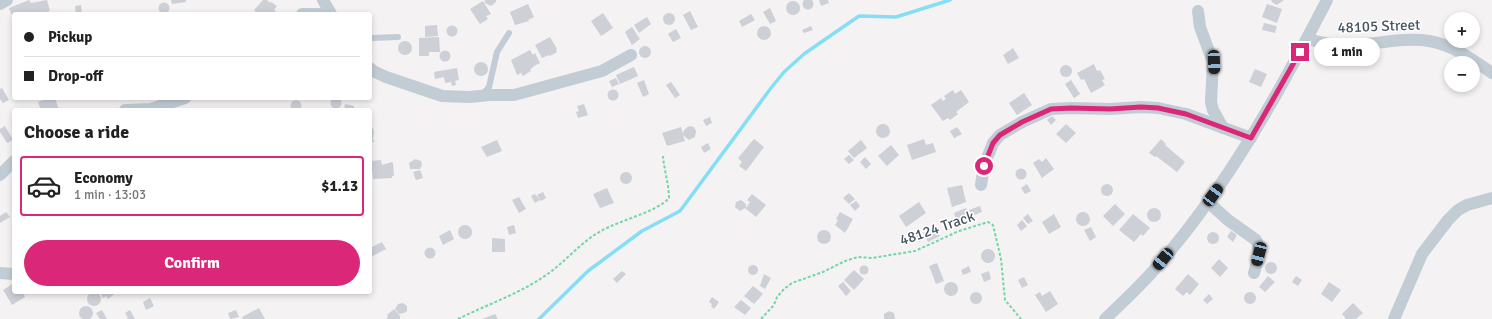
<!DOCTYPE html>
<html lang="en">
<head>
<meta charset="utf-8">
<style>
  body { margin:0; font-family:Signika,sans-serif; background:#f6f6f6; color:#222; height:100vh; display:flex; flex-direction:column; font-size:15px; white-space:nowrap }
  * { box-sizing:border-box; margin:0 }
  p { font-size:13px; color:#767676 }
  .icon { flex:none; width:22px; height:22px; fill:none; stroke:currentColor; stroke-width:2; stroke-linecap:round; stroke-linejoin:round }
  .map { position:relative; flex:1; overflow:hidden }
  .panel { position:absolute; left:12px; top:108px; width:360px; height:186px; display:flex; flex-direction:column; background:#fff; border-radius:4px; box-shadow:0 2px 6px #0003 }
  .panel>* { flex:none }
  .top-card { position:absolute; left:12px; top:12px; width:360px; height:88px; border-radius:4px; box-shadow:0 2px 6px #0003; display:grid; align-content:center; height:88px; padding:0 12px; background:#fff }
  .fabs { position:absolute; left:1444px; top:12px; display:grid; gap:8px }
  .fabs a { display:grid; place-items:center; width:36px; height:36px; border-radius:50%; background:#fff; box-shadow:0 2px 6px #0003; font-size:20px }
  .end { position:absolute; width:18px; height:18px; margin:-9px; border:5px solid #db2777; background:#fff; box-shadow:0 0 0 2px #fff }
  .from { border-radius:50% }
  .bubble { position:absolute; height:28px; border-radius:14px; background:#fff; box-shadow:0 2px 6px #0003; font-size:13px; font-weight:700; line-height:28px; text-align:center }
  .car { position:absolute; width:12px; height:24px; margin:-12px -6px; border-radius:5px; box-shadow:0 0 3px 1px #0007; background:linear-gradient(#222 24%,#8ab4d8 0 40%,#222 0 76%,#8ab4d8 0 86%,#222 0) }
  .top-card b { display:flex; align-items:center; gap:14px; height:38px; font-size:15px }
  .top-card b+b { border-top:1px solid #e0e0e0 }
  .top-card i { width:10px; height:10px; background:#222 }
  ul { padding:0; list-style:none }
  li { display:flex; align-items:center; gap:12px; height:60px; margin:0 8px 6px; padding:0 4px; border:2px solid #e0e0e0; border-radius:4px }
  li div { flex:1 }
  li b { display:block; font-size:15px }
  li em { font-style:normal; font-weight:700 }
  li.on { border-color:#db2777 }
  li>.icon { width:36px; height:36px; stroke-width:1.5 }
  h2 { padding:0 12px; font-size:18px; line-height:48px }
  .primary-button { display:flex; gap:8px; margin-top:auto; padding:8px 12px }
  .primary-button a { flex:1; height:46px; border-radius:24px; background:#db2777; color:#fff; font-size:16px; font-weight:700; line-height:46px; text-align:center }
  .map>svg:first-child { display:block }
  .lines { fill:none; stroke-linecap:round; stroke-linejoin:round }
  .stream { stroke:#86def6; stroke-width:3.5 }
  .building { fill:#cdd0d7 }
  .path { stroke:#71d7a5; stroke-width:2; stroke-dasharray:3 2; stroke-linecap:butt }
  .service { stroke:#c1ccd4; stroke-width:6 }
  .minor { stroke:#c1ccd4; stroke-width:12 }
  .route { stroke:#db2777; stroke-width:5 }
  .labels { text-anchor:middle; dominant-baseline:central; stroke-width:3; stroke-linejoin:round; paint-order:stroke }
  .street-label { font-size:15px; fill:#475562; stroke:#fff }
</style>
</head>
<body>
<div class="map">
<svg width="1492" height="319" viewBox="0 0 1492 319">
  <rect width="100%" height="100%" fill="#f4f2f2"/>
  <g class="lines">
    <!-- stream -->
    <path class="stream" d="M539 319 588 271 642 231 680 211 771 88 784 72 804 54 859 16 896 17 950 0"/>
  </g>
  <!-- building -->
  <g class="building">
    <circle cx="808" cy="4" r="5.5"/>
    <path d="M29 0 31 3 47 0 50 11 40 14H14V21L9 8Z"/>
    <path d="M171 0H186V2L172 4Z"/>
    <path d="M263 0H267L270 3 271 2 277 6 274 10 279 14H258L254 10Z"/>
    <path d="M485 0H496V2L491 6 485 3Z"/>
    <path d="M819 0H828L829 3 821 6Z"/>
    <path d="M1271 0H1284L1277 5 1273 3Z"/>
    <circle cx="793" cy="8" r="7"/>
    <path d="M483 1 491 14 486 16 488 19 480 24 470 9Z"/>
    <circle cx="164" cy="8" r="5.5"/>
    <path d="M528 4 534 17 528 20 529 21 515 25 510 12Z"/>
    <path d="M1267 4 1282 9 1277 23 1262 17Z"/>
    <path d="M81 5 82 14H76L75 6Z"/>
    <path d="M770 8 776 21 770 24 763 12Z"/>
    <path d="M690 11 698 27 691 30 683 15Z"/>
    <circle cx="669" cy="19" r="6"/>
    <path d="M603 13 613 28 601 36 591 21Z"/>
    <path d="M751 14 755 20 742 27 739 21Z"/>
    <path d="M647 17 651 24 639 33 634 25Z"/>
    <path d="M1264 23 1277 26 1275 33 1262 30Z"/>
    <path d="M437 25 438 36 425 37V26Z"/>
    <circle cx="452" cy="31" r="5.5"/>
    <circle cx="764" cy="33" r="7"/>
    <path d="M811 26 813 30 804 33 802 30Z"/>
    <path d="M632 27 640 39 632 45 625 32Z"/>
    <path d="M676 29 681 38 673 42 668 34Z"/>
    <path d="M439 37 440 52H429V56H419V38Z"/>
    <path d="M550 37 557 49 556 50 557 52 550 56 549 55 542 58 535 45Z"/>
    <circle cx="405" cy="48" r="7"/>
    <circle cx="645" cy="52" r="6"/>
    <path d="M1013 48 1019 58 1008 64 1003 55Z"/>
    <path d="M530 50 533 55 535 53 540 63 534 66 530 70 531 71 523 76 521 73 517 75 511 60Z"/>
    <circle cx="445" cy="56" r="5.5"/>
    <circle cx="481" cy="69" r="7"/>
    <path d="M1094 64 1097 71 1100 70 1105 79 1102 80 1105 85 1091 93 1084 79 1081 80 1077 73Z"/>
    <circle cx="1066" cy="71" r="6"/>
    <path d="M634 67 638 76 620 84 616 75Z"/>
    <path d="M457 68 459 80 455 81 456 85 452 86 451 82 445 83 444 77 435 79 434 72Z"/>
    <path d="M1255 69 1267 74 1261 87 1249 82Z"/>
    <path d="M616 78 619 84 612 87 609 81Z"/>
    <path d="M644 80 649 94 643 97 637 83Z"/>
    <path d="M1071 80 1080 94 1074 98 1065 84Z"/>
    <path d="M671 82 680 95 675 98 666 85Z"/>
    <path d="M2 88 9 100 3 103 0 99V89Z"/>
    <circle cx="613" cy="95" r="5.5"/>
    <path d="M953 90 955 94 961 90 969 102 956 112 958 114 950 120 948 118 943 121 931 105 941 98 943 101 946 99 944 96Z"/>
    <path d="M1024 93 1032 105 1017 115 1009 103Z"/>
    <circle cx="336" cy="103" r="5.5"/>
    <path d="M49 98H55L59 110H41L38 102Z"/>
    <circle cx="296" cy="106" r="5.5"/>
    <path d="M345 104 354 106V110H344Z"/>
    <path d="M584 104 588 115 578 118 576 112 579 111 577 106Z"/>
    <path d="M1052 116 1056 120 1051 125 1047 120Z"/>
    <path d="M710 117 712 123 706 126 703 120Z"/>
    <circle cx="883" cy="131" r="7"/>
    <path d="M1066 124 1076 133 1066 143 1056 134Z"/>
    <path d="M5 126 13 140 7 143 0 132V129Z"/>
    <path d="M370 126 373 128 374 133 373 138 374 142 370 143Z"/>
    <path d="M689 126 694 127 696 131 695 137 689 140 683 135 685 141 667 146 662 133 681 127 683 134 684 130Z"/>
    <path d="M957 127 962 134 954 138 950 131Z"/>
    <path d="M754 139 764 147 746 171 739 166 742 162 738 158Z"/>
    <path d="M924 139 926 145 933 143 936 152 912 160 907 145Z"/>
    <path d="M1161 139 1166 144 1165 145 1185 162 1177 172 1156 156 1155 157 1149 153Z"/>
    <path d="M497 140 502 151 487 157 481 147Z"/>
    <path d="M861 140 867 148 854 158 848 151Z"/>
    <path d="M708 143 711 149 704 153 701 147Z"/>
    <path d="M891 145 899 155 887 166 878 156Z"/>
    <path d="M849 155 854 160 849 164 844 159Z"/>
    <path d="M865 157 871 164 866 169 860 162Z"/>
    <path d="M1046 158 1054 169 1042 178 1033 163 1039 159 1042 162Z"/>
    <path d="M415 159 421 161 422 165 420 169H410L409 163Z"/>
    <path d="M381 160 382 165 392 162 393 163 394 176H392V178L373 179 371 161Z"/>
    <circle cx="1021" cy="174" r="5.5"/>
    <path d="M420 170 423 178 416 180 413 172Z"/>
    <circle cx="626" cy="178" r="6"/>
    <circle cx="1107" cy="190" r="6"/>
    <path d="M1027 184 1031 191 1025 194 1021 188Z"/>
    <path d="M962 185 966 202 952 207 947 188Z"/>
    <path d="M607 188 614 203 600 208 593 194Z"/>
    <path d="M543 192 546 198 541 201 537 195Z"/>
    <path d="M849 193 855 199 849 204 843 198Z"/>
    <path d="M535 194 540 200 535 203 531 196Z"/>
    <path d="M752 194 766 205 756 217 745 208 740 211 735 207 736 202 741 200 746 204V208L750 202 747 200Z"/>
    <path d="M519 197 526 209 519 213 512 200Z"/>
    <path d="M856 201 860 206 855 211 850 205Z"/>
    <path d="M919 202 926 213 906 227 899 216Z"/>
    <path d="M1115 204 1125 214 1113 226 1103 216Z"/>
    <path d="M980 206 982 212 971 216 969 210Z"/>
    <circle cx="1154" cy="215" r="7"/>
    <path d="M966 208 970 219 957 222 954 213Z"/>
    <path d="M6 212 10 217 0 223V216Z"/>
    <path d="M840 212 853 219 845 233 835 225 838 220 836 219Z"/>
    <circle cx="1083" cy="219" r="7"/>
    <path d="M1028 214 1033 221 1028 224 1023 218Z"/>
    <path d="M1054 214 1061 227 1049 234 1042 222Z"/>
    <path d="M1133 214 1150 228 1143 236 1141 234 1134 242 1119 230Z"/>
    <path d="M1022 220 1027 226 1021 231 1017 225Z"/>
    <path d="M514 225 516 233 509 235 507 227Z"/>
    <circle cx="465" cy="232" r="7"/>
    <path d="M935 226 940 236 928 242 923 232Z"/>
    <path d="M1091 227 1096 237 1090 241 1084 230Z"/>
    <path d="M450 230 454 239 443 245 439 236Z"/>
    <circle cx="824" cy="237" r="7"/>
    <path d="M1231 231 1237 235 1233 242 1227 237Z"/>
    <path d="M919 232 924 238 919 242 915 235Z"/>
    <circle cx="1213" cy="238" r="6"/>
    <path d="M492 238 505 239V252H492Z"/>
    <path d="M382 242 386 249 371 257 370 248Z"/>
    <circle cx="430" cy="253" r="5.5"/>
    <circle cx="988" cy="256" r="7"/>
    <path d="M1219 259 1228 268 1220 277 1211 268Z"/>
    <circle cx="1271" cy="268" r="6"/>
    <path d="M937 263 944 281 936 284 929 266Z"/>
    <circle cx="753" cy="270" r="5"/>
    <circle cx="864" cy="270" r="4.5"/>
    <path d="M969 266 971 272 963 275 961 270Z"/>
    <path d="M854 270 864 279 854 290 844 280Z"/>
    <path d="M622 271 626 274 617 283 613 279Z"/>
    <path d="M989 271 991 279 984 282 981 274Z"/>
    <path d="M764 274 771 278 765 289 760 286Z"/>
    <path d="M1188 274 1199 284 1190 295 1187 292 1183 296 1175 289Z"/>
    <path d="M1268 276 1275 282 1265 292 1259 287Z"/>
    <path d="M1296 276 1302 280 1298 286 1292 282Z"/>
    <path d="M1024 277 1028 285 1022 288 1018 280Z"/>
    <circle cx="951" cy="289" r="7"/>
    <path d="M843 282 851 291 846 296 838 286Z"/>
    <path d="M1329 282 1341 290 1332 302 1321 294Z"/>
    <path d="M14 283V292H23L25 297 12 305 3 290Z"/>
    <path d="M753 286 763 294 754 304 744 296Z"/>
    <path d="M1050 291 1058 304 1046 312 1035 295 1040 292 1042 296Z"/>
    <circle cx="1250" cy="298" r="6"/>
    <circle cx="976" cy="298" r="6"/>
    <path d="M100 292H117L108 299 106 296 103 298Z"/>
    <circle cx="94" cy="299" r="7"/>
    <path d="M1209 294 1213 299 1207 304 1203 300Z"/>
    <path d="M712 297 719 302 714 309 711 306 712 304 709 302Z"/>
    <path d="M150 298 154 306 146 310 143 302Z"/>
    <path d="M741 300 751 308 745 315 734 307Z"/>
    <path d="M403 303 407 306V311L404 313 399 314 395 309 398 304Z"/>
    <path d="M1353 303 1363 313 1356 319H1346L1342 314Z"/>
    <circle cx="86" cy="313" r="7"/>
    <path d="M259 308 265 319H243L242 317Z"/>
    <path d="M394 309 400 316V319H386L388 317 387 315Z"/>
    <path d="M102 310 107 319H100L96 313Z"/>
    <path d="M130 310 135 319H126L128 318 125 313Z"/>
    <path d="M236 310 239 317 230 319 228 313Z"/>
    <path d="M889 311 894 313 895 319H884V314Z"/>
    <path d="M495 314 498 319H482Z"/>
  </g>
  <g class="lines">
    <!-- path -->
    <g class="path">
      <path d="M458 319C488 304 522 293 549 273 567 260 581 242 601 231 620 220 657 212 669 198 669 184 664 170 663 156"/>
      <path d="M761 319 774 305 777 297 784 289 792 283 823 272 845 261 858 257 872 258 915 251 959 231 988 222 993 225 1001 259 1005 300 1021 319"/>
    </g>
    <!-- service -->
    <g class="service">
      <path d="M370 38 398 37"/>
      <path d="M482 95 489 87 497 52 509 33"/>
    </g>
    <!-- minor -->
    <g class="minor">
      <path d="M323 0 331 14"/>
      <path d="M0 4 7 0"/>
      <path d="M1198 11 1200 27 1213 62 1211 102 1213 110 1223 128"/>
      <path d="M302 14H319"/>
      <path d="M1307 39C1322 43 1337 46 1352 45 1378 44 1404 37 1429 41 1453 45 1472 59 1492 73"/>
      <path d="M370 68 373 71 386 77 442 96 469 97 490 95H514L602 71 631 55"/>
      <path d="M125 110 151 109 185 98"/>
      <path d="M0 175 14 161"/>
      <path d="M981 185 984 166 993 143 1000 135 1022 122 1051 109 1071 108 1110 109 1141 107 1158 108 1186 114 1251 138"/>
      <path d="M1208 202 1228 220 1256 240C1262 250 1257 262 1254 273"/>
      <path d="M0 273 14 274"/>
      <path d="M1105 319C1122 303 1139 287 1154 270 1226 189 1278 95 1327 0"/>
      <path d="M1394 319 1422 254 1448 220 1458 210 1467 205 1492 198"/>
    </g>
  </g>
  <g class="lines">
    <!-- route -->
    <path class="route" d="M984 166 993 143 1000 135 1022 122 1051 109 1071 108 1110 109 1141 107 1158 108 1186 114 1251 138 1300 52"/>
  </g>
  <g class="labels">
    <!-- street labels -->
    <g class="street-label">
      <text transform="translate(1379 26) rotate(-2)">48105 Street</text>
      <text transform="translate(937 228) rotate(-19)">48124 Track</text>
    </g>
  </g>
</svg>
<div class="fabs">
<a>+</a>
<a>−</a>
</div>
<i class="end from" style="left:984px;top:166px"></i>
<i class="end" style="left:1300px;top:52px"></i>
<div class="bubble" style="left:1314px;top:38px;width:66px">1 min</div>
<i class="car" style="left:1214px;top:62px;rotate:178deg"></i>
<i class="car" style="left:1213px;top:195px;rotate:37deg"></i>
<i class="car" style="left:1259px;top:254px;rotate:194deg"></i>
<i class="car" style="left:1163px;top:259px;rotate:219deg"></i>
<div class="top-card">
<b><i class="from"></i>Pickup</b>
<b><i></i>Drop-off</b>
</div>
<section class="panel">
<h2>Choose a ride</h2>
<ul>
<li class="on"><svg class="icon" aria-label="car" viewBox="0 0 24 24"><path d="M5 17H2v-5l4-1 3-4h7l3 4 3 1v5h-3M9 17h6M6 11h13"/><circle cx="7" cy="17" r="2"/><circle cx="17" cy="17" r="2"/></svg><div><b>Economy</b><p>1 min · 13:03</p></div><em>$1.13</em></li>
</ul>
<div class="primary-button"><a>Confirm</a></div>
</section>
</div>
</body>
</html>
